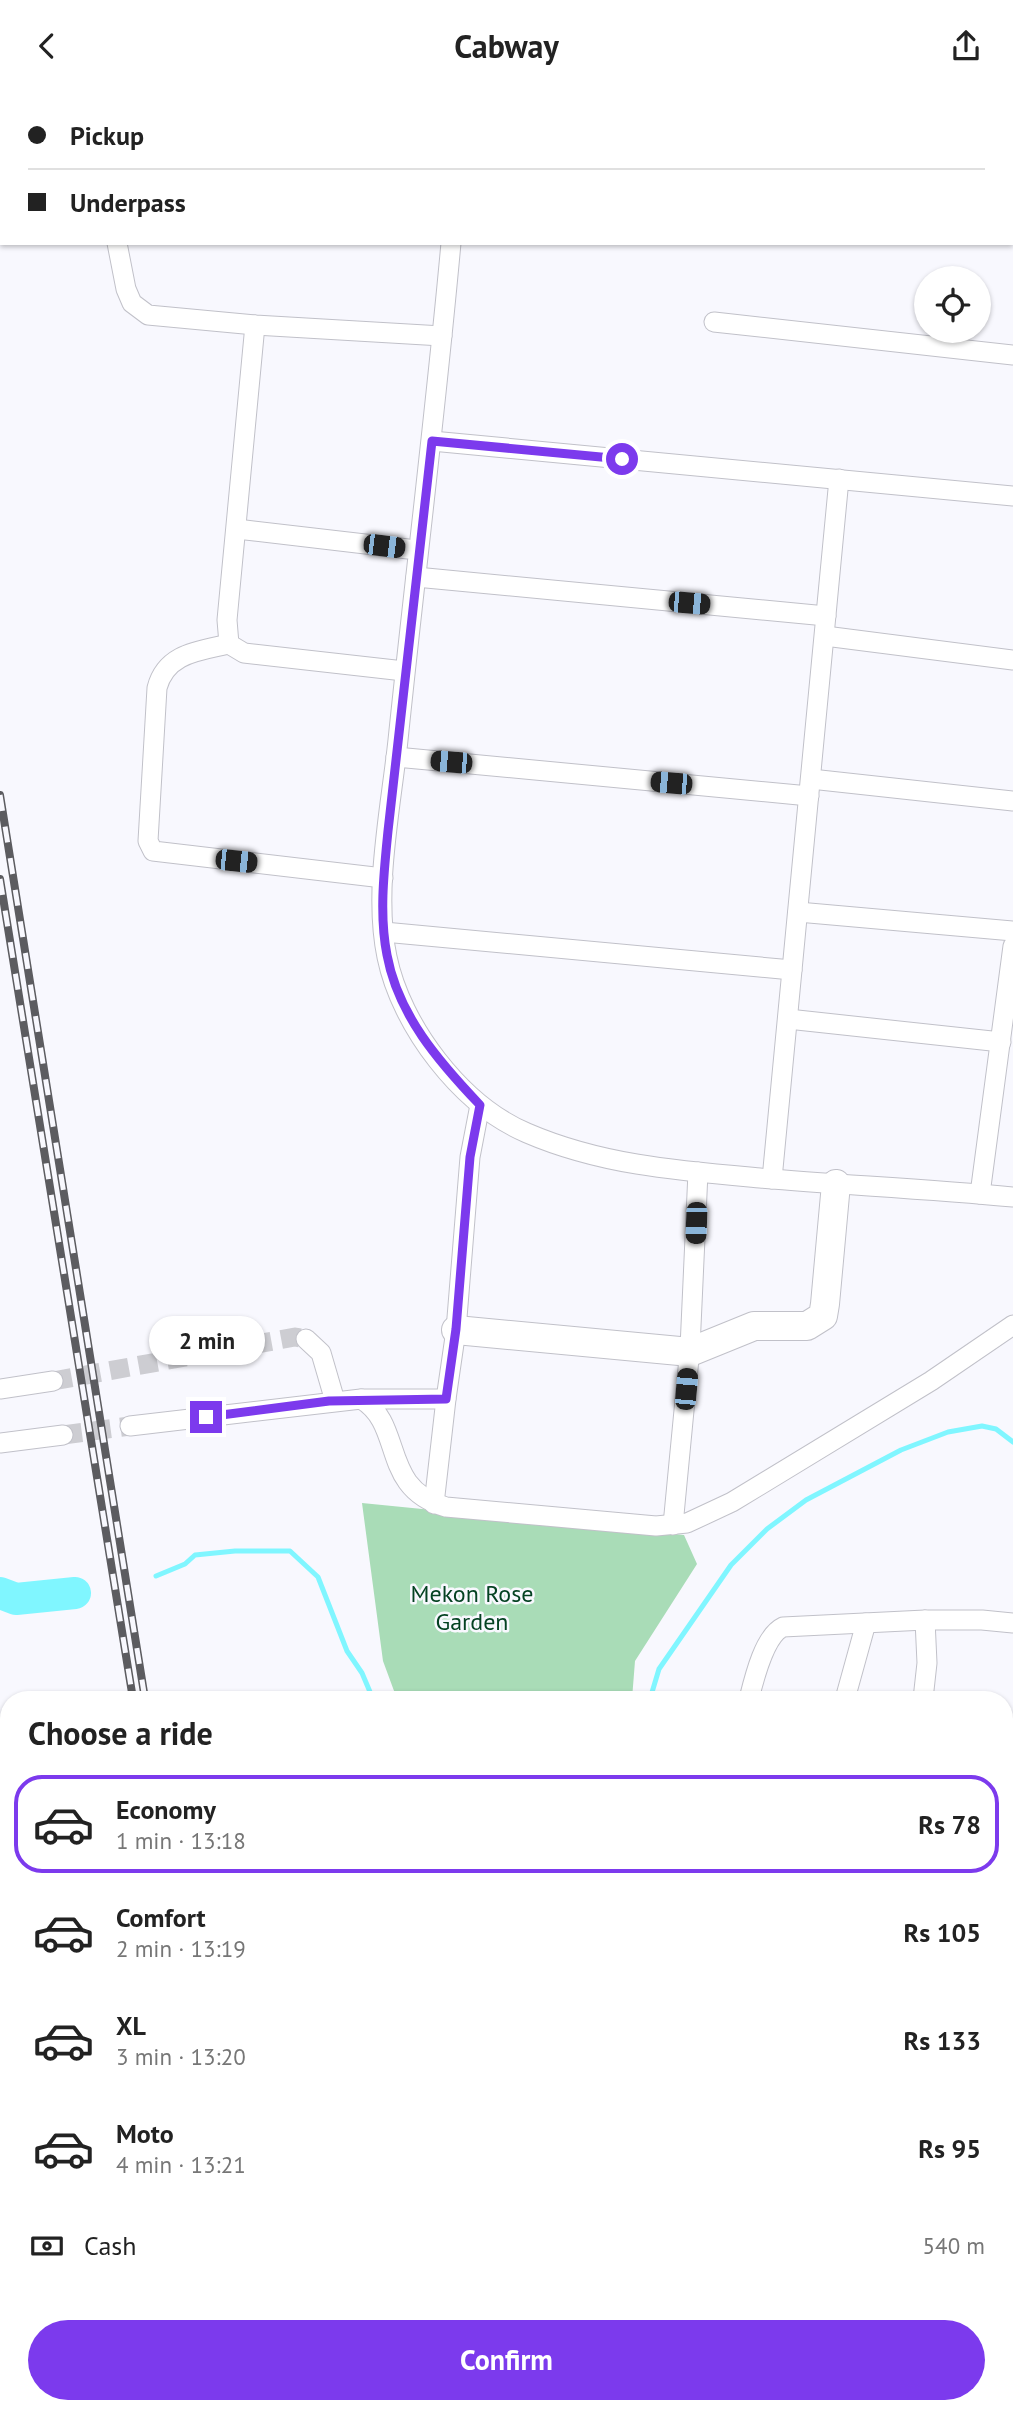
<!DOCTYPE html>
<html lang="en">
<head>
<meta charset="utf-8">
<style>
  body { margin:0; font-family:"PT Sans",sans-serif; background:#f6f6f6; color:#222; height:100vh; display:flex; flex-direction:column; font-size:26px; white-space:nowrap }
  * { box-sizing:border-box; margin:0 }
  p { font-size:23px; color:#767676 }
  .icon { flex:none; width:38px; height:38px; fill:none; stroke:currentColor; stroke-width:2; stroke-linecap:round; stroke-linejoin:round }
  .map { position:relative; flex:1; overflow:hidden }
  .details { position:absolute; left:0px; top:1600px; width:1013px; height:723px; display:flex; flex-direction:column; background:#fff; border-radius:28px 28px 0 0; box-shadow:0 2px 5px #0004 }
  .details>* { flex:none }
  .top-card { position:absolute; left:0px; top:0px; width:1013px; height:154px; box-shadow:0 2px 5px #0004; display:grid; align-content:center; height:154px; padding:0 28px; background:#fff }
  .controls { position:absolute; left:914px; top:175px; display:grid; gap:14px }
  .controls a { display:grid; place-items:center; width:77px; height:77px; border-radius:50%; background:#fff; box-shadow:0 2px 5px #0004; font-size:35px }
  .end { position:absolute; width:32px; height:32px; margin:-16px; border:9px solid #7c3aed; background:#fff; box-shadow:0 0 0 4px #fff }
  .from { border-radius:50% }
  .bubble { position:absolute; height:49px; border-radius:24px; background:#fff; box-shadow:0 2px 5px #0004; font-size:23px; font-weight:700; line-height:49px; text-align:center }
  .car { position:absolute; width:21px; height:42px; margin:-21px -10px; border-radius:9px; box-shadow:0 0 5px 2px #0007; background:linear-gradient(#222 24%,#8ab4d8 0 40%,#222 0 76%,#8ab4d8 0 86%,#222 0) }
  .top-card b { display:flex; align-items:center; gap:24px; height:66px; font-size:26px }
  .top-card b+b { border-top:2px solid #e0e0e0 }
  .top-card i { width:18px; height:18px; background:#222 }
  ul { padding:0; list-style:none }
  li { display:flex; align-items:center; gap:21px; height:98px; margin:0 14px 10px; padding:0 14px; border:4px solid transparent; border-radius:28px }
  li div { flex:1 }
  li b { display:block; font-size:26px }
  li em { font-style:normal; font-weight:700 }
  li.active { border-color:#7c3aed }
  li>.icon { width:63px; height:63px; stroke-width:1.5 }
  h2 { padding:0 28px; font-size:32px; line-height:84px }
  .pay { display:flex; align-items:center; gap:18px; height:77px; padding:0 28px; font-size:26px }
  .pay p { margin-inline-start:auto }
  .action { display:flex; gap:14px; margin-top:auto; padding:14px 28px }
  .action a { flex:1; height:80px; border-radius:42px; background:#7c3aed; color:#fff; font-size:28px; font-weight:700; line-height:80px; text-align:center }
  header { display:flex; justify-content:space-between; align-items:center; height:91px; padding:0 28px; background:#fff; font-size:32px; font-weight:700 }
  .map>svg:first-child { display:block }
  .green { fill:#a9dcb7 }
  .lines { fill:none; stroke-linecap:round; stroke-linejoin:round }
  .stream { stroke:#80f6ff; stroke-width:5 }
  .river { stroke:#80f6ff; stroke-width:32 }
  .street-tunnel { stroke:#cdcdd2; stroke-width:19; stroke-dasharray:19 10; stroke-linecap:butt }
  .street-casing { stroke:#c1c1c9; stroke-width:21 }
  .secondary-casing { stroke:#c1c1c9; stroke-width:30 }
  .street { stroke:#fff; stroke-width:19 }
  .secondary { stroke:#fff; stroke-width:28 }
  .rail-casing { stroke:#5c5c60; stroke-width:8 }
  .rail { stroke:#f8f8fe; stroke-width:5; stroke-dasharray:16; stroke-linecap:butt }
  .route { stroke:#7c3aed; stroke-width:9 }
  .labels { text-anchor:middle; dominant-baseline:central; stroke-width:5; stroke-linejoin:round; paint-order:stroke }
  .park-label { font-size:24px; fill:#044222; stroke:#f8f8fe }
</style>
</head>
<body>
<header><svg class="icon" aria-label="back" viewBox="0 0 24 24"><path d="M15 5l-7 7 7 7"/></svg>Cabway<svg class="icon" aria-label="share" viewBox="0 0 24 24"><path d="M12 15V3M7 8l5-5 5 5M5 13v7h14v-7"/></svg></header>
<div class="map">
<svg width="1013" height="2322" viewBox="0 0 1013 2322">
  <rect width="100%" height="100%" fill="#f8f8fe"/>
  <!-- green -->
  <g class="green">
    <path d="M256 0H700V2Z"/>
    <path d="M362 1412 684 1444 697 1473 635 1570 632 1608H397L383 1570Z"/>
  </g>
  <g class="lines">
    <!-- stream -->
    <g class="stream">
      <path d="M156 1485 185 1473 195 1464 235 1460H290L318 1486 347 1560 362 1582 373 1608"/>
      <path d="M650 1608 659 1578 731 1474 767 1438 806 1409 901 1359 948 1341 982 1335 996 1338 1013 1351"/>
    </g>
    <!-- river -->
    <path class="river" d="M0 1502 16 1508 75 1502"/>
    <!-- street-tunnel -->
    <g class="street-tunnel">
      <path d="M53 1290 295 1246 306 1248"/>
      <path d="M63 1344 130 1335"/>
    </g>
    <defs>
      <g id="street">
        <path d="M223 0 225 2"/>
        <path d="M450 2V0"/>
        <path d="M753 2V0"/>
        <path d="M1012 75H1013"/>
        <path d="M117 152 126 198 132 212 148 224 255 234 442 245"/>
        <path d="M451 152C436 318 415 484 398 649 391 716 373 800 387 866 401 935 461 1014 527 1042 601 1074 680 1080 760 1087 844 1094 929 1098 1013 1106"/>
        <path d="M714 231 1013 264"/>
        <path d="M255 234 227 529 229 553 244 562 404 580"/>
        <path d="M432 350 1013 405"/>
        <path d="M237 438 408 458"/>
        <path d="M416 486 826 525"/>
        <path d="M825 545 1013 569"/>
        <path d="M229 553C199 560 166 562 157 597L148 750 153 760 383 787"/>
        <path d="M396 666 809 705"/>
        <path d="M811 688 1013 710"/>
        <path d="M798 821 1013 840"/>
        <path d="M384 841 792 879"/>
        <path d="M788 928 1001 951"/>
        <path d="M772 1088 839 388"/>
        <path d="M980 1103 1013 855"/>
        <path d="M306 1248 321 1262 335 1310"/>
        <path d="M0 1298 53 1290"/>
        <path d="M361 1308H446"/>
        <path d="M130 1335 361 1308C405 1334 379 1397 446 1416L656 1435 687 1432 732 1411 931 1290 1013 1234"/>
        <path d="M0 1352 63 1344"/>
        <path d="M434 1413 446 1308 456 1239 470 1066 480 1014"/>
        <path d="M673 1434 690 1257 698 1081"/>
        <path d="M749 1608C754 1588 764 1545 783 1536L925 1529H982L1013 1532"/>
        <path d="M845 1608 866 1532"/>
        <path d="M923 1608 927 1572 925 1529"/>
        <path d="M1004 1694 1013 1687"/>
        <path d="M1004 1897 1013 1900"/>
        <path d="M288 2314V2322"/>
      </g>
      <g id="secondary">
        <path d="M456 1239 690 1261 754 1235H807L823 1225 825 1213 836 1093"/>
        <path d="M0 2117 9 2129"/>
        <path d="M0 2153 9 2165"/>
        <path d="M126 2314 133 2322"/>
        <path d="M156 2314 162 2322"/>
      </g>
    </defs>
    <!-- street casing -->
    <use href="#street" class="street-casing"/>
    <!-- secondary casing -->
    <use href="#secondary" class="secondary-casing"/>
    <!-- street -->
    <use href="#street" class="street"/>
    <!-- secondary -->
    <use href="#secondary" class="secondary"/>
    <defs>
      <g id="rail">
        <path d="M0 704 145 1608"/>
        <path d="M0 788 133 1608"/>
        <path d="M242 2314 244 2322"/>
        <path d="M255 2314 256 2322"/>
      </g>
    </defs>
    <!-- rail casing -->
    <use href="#rail" class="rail-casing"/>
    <!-- rail -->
    <use href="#rail" class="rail"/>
  </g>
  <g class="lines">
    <!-- route -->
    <path class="route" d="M206 1326 329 1310 446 1308 456 1238 470 1066 480 1014C439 971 398 924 387 864 379 824 384 780 388 740L432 350 622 368"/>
  </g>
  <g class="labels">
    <!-- park labels -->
    <g class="park-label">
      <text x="472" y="1502">Mekon Rose<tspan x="472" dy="28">Garden</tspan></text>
    </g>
  </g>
</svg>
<div class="controls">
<a><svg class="icon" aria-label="locate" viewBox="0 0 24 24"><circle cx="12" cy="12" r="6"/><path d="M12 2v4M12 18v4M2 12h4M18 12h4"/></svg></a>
</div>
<i class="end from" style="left:622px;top:368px"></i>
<i class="end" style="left:206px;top:1326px"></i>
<div class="bubble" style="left:149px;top:1225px;width:116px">2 min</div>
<i class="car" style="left:384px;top:455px;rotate:97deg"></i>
<i class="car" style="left:689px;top:512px;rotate:95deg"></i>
<i class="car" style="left:451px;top:671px;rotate:275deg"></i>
<i class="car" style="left:671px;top:692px;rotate:275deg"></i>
<i class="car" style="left:236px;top:770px;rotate:96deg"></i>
<i class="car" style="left:696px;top:1132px;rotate:182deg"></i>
<i class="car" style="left:686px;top:1298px;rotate:5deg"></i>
<div class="top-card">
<b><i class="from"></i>Pickup</b>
<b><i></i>Underpass</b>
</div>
<section class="details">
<h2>Choose a ride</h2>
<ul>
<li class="active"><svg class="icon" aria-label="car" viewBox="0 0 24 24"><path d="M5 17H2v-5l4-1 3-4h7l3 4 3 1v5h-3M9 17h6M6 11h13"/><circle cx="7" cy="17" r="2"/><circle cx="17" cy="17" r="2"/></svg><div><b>Economy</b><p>1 min · 13:18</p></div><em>Rs 78</em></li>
<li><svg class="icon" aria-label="car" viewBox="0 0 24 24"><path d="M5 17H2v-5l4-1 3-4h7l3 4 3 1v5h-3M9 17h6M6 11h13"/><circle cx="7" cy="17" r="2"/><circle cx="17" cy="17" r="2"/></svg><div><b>Comfort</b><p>2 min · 13:19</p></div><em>Rs 105</em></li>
<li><svg class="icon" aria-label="car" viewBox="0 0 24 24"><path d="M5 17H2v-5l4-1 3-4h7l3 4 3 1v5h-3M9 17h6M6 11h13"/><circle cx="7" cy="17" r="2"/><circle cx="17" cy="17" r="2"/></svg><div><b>XL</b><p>3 min · 13:20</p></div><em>Rs 133</em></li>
<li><svg class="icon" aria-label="car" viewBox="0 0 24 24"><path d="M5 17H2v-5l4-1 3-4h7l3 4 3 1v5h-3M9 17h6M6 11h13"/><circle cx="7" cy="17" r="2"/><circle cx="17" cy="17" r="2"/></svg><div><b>Moto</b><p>4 min · 13:21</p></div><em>Rs 95</em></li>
</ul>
<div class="pay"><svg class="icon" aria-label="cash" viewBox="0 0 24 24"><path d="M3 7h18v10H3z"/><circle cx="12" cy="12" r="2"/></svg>Cash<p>540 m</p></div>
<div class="action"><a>Confirm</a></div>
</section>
</div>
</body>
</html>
